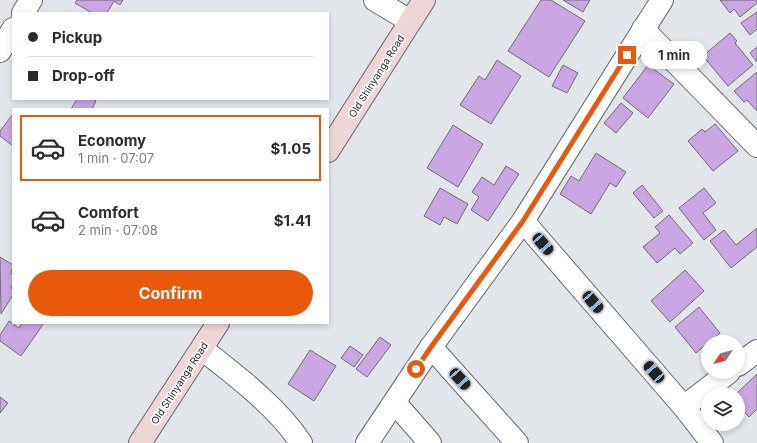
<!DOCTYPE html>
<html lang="en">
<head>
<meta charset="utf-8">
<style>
  body { margin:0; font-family:Inter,sans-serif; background:#f2f2f3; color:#2b2b33; height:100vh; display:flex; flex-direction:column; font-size:15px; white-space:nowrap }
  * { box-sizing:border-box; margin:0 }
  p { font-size:13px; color:#7c7c81 }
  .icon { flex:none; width:22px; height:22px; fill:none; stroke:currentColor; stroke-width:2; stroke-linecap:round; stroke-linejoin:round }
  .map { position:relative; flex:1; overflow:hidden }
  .panel { position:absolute; left:12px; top:108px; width:317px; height:216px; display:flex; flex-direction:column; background:#fff; border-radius:0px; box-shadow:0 2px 6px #0003 }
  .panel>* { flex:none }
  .hud { position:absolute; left:12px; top:12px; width:317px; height:88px; border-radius:0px; box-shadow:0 2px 6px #0003; display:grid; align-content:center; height:88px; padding:0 16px; background:#fff }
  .needle { width:26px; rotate:235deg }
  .controls { position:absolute; left:701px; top:335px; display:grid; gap:8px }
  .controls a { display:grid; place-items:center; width:44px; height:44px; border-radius:50%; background:#fff; box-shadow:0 2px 6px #0003; font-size:20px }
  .end { position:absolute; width:18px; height:18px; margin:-9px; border:5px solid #ea580c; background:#fff; box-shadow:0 0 0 2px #fff }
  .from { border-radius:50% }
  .bubble { position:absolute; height:28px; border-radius:14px; background:#fff; box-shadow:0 2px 6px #0003; font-size:13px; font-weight:700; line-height:28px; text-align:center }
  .car { position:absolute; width:12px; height:24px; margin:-12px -6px; border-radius:5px; box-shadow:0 0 3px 1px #0007; background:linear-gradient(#222 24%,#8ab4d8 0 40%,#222 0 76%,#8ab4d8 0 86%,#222 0) }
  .hud b { display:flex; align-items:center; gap:14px; height:38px; font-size:15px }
  .hud b+b { border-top:1px solid #e1e1e2 }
  .hud i { width:10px; height:10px; background:#2b2b33 }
  ul { padding:7px 0 0; list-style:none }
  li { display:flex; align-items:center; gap:12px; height:66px; margin:0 8px 6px; padding:0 8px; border:2px solid transparent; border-radius:0px }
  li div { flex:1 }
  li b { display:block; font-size:15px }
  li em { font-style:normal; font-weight:700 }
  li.current { border-color:#ea580c }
  li>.icon { width:36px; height:36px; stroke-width:1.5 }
  .primary-button { display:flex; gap:8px; margin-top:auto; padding:8px 16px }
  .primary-button a { flex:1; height:46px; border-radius:24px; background:#ea580c; color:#fff; font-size:16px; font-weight:700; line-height:46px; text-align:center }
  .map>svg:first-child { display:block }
  .building { fill:#c8a6e2; stroke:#716e73 }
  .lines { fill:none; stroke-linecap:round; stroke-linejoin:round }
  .street-casing { stroke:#66696e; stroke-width:24 }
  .secondary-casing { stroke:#66696e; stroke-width:24 }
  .street { stroke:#fff; stroke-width:22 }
  .secondary { stroke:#ecd6d6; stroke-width:22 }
  .route { stroke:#ea580c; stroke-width:5 }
  .labels { text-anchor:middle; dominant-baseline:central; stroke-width:3.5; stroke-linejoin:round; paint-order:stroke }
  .street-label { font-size:10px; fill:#1f2022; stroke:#fff }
</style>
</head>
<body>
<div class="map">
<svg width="757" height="443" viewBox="0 0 757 443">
  <rect width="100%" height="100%" fill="#e2e6eb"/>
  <!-- building -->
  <g class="building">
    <path d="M77 0H123L120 5 114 1 107 13H92L75 3Z"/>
    <path d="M541 0H551L585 21 549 77 508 51Z"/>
    <path d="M563 0H590L583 12Z"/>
    <path d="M720 0H757V3L740 17 734 9 730 13Z"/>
    <path d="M757 12V29L750 35 741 23Z"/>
    <path d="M730 33 737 41 735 43 753 65 728 86 703 56Z"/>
    <path d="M757 47V62L750 53Z"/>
    <path d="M497 60 521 76 491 124 460 105 479 76 485 80Z"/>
    <path d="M563 65 578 73 567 93 552 86Z"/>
    <path d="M648 65 674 84 648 118 623 98Z"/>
    <path d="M757 72V111L747 100 744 102 734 91Z"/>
    <path d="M77 99H93L96 101 92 109H71Z"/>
    <path d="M621 103 633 113 616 133 604 123Z"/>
    <path d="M13 114V146L0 136V131Z"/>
    <path d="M715 124 738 151 713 171 688 141 702 129 705 132Z"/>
    <path d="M453 125 483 144 458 187 427 168Z"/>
    <path d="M596 153 626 172 616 187 610 183 591 214 560 194 571 176 579 181Z"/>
    <path d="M506 166 519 174 488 221 471 210 479 197 472 192 482 177 494 185Z"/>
    <path d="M642 185 663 211 654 218 633 193Z"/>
    <path d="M440 188 468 204 457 224 444 217 440 225 424 216Z"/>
    <path d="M704 188 716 203 703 213 716 230 704 240 679 208Z"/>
    <path d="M669 215 693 243 680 254 675 248 657 263 643 247 660 233 655 227Z"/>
    <path d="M757 228V247L731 268 710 241 724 230 736 245Z"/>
    <path d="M0 257 13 265 11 273 13 275V284L11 288 13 289V295L1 314Z"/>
    <path d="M685 270 704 291 670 322 651 301Z"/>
    <path d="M699 307 720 333 696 353 675 327Z"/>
    <path d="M9 321 19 328 22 323H44L21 356 0 341V335Z"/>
    <path d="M380 337 391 345 367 377 356 369Z"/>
    <path d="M350 346 363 355 354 367 341 358Z"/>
    <path d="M310 350 336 366 314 401 288 384Z"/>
    <path d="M757 374V409L749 417 738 405V394H736Z"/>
    <path d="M0 397 8 403 0 413Z"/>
  </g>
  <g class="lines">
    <defs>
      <g id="street">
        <path d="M375 0 410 21"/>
        <path d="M23 13 31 0"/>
        <path d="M643 29 757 146"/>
        <path d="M0 51 13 29"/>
        <path d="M523 221 684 407 712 443"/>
        <path d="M431 347 517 443"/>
        <path d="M202 349C235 375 278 407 301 443"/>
        <path d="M738 365 757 351"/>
        <path d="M395 403 430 443"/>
        <path d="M684 407 729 372"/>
        <path d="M367 443 431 347 523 221 662 0"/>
      </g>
      <g id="secondary">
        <path d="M328 151 424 0"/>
        <path d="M140 443 218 323"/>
      </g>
    </defs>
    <!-- street casing -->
    <use href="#street" class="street-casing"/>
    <!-- secondary casing -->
    <use href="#secondary" class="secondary-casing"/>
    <!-- street -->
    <use href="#street" class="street"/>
    <!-- secondary -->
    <use href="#secondary" class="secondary"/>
  </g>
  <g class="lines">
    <!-- route -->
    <path class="route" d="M416 369 431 347 523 221 627 55"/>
  </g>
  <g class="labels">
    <!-- street labels -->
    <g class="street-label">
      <text transform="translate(376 76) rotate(-58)">Old Shinyanga Road</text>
      <text transform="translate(179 383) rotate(-57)">Old Shinyanga Road</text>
    </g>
  </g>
</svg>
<div class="controls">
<a><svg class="needle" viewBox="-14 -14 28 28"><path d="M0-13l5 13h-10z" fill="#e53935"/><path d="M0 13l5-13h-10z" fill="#7c7c81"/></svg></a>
<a><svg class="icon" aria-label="layers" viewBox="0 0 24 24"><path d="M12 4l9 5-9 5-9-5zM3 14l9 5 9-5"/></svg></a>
</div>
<i class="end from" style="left:416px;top:369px"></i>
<i class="end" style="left:627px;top:55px"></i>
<div class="bubble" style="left:641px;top:41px;width:66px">1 min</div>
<i class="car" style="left:543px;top:244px;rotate:139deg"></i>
<i class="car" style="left:593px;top:302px;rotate:139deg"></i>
<i class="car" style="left:654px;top:372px;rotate:319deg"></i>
<i class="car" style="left:460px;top:379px;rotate:138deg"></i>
<div class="hud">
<b><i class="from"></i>Pickup</b>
<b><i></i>Drop-off</b>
</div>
<section class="panel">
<ul>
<li class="current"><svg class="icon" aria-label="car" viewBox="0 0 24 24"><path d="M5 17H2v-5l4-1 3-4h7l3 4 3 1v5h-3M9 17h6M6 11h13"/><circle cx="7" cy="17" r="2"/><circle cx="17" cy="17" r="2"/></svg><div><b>Economy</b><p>1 min · 07:07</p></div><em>$1.05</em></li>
<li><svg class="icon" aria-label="car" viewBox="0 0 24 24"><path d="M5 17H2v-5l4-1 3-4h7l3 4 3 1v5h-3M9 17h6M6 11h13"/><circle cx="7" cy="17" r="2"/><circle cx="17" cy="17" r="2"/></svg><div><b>Comfort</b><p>2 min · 07:08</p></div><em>$1.41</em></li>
</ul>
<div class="primary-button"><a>Confirm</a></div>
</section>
</div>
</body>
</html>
